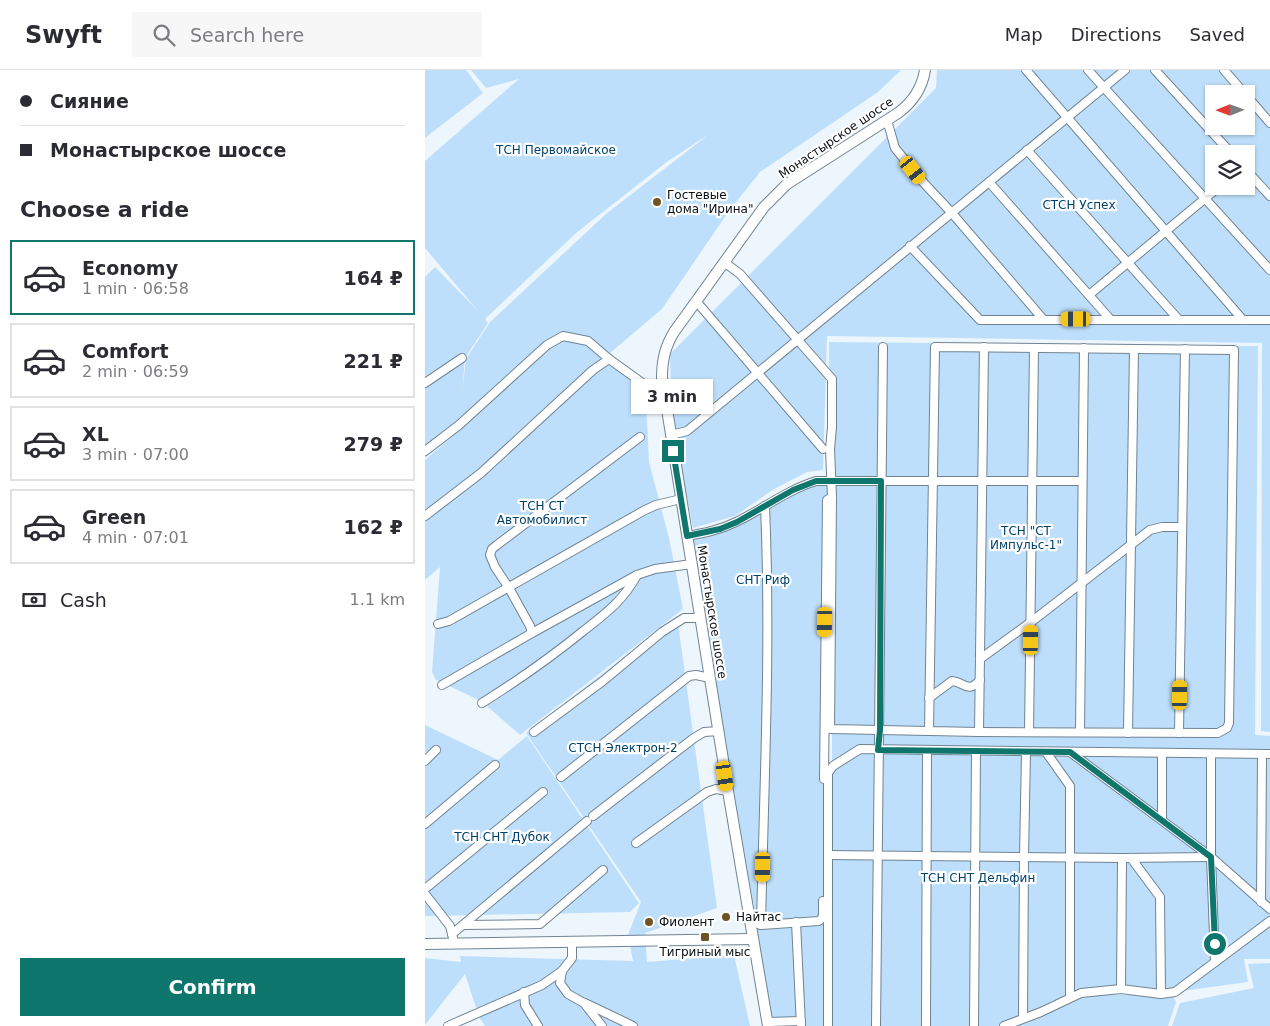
<!DOCTYPE html>
<html lang="en">
<head>
<meta charset="utf-8">
<style>
  body { margin:0; font-family:"DejaVu Sans",sans-serif; background:#f7f7f7; color:#2b2b33; height:100vh; display:flex; flex-direction:column; font-size:19px; white-space:nowrap }
  * { box-sizing:border-box; margin:0 }
  p { font-size:16px; color:#7c7c81 }
  .icon { flex:none; width:28px; height:28px; fill:none; stroke:currentColor; stroke-width:2; stroke-linecap:round; stroke-linejoin:round }
  .map { position:relative; flex:1; overflow:hidden }
  .details { display:flex; flex-direction:column; background:#fff; width:425px }
  .details>* { flex:none }
  .top-card { display:grid; align-content:center; height:110px; padding:0 20px; background:#fff }
  .needle { width:32px; rotate:269deg }
  .tools { position:absolute; left:780px; top:15px; display:grid; gap:10px }
  .tools a { display:grid; place-items:center; width:50px; height:50px; border-radius:0px; background:#fff; box-shadow:0 1px 4px #0004; font-size:25px }
  .end { position:absolute; width:22px; height:22px; margin:-11px; border:6px solid #0f766e; background:#fff; box-shadow:0 0 0 2px #fff }
  .from { border-radius:50% }
  .bubble { position:absolute; height:35px; border-radius:0px; background:#fff; box-shadow:0 1px 4px #0004; font-size:16px; font-weight:700; line-height:35px; text-align:center }
  .car { position:absolute; width:15px; height:30px; margin:-15px -8px; border-radius:6px; box-shadow:0 0 4px 1px #0007; background:linear-gradient(#f5c518 24%,#345 0 40%,#f5c518 0 76%,#345 0 86%,#f5c518 0) }
  .top-card b { display:flex; align-items:center; gap:18px; height:48px; font-size:19px }
  .top-card b+b { border-top:1px solid #e1e1e2 }
  .top-card i { width:12px; height:12px; background:#2b2b33 }
  ul { padding:0; list-style:none }
  li { display:flex; align-items:center; gap:15px; height:75px; margin:0 10px 8px; padding:0 10px; border:2px solid #e1e1e2; border-radius:0px }
  li div { flex:1 }
  li b { display:block; font-size:19px }
  li em { font-style:normal; font-weight:700 }
  li.selected { border-color:#0f766e }
  li>.icon { width:45px; height:45px; stroke-width:1.5 }
  h2 { padding:0 20px; font-size:22px; line-height:60px }
  .pay { display:flex; align-items:center; gap:12px; height:55px; padding:0 20px; font-size:19px }
  .pay p { margin-inline-start:auto }
  .primary-button { display:flex; gap:10px; margin-top:auto; padding:10px 20px }
  .primary-button a { flex:1; height:58px; border-radius:0px; background:#0f766e; color:#fff; font-size:20px; font-weight:700; line-height:58px; text-align:center }
  header { display:flex; align-items:center; gap:30px; box-sizing:border-box; height:70px; padding:0 25px; background:#fff; border-bottom:1px solid #e1e1e2 }
  header strong { font-size:24px }
  nav { display:flex; gap:28px; margin-inline-start:auto; font-size:18px }
  .search { width:350px; height:45px; background:#f7f7f7; display:flex; align-items:center; gap:12px; box-sizing:border-box; padding:0 18px; border-radius:0px; color:#7c7c81; font-size:19px }
  main { display:flex; flex:1; min-height:0 }
  .map>svg:first-child { display:block }
  .green { fill:#bedffb; fill-rule:evenodd }
  .lines { fill:none; stroke-linecap:round; stroke-linejoin:round }
  .minor-casing { stroke:#708393; stroke-width:10 }
  .major-casing { stroke:#708393; stroke-width:12 }
  .minor { stroke:#fff; stroke-width:8 }
  .major { stroke:#fff; stroke-width:10 }
  .route { stroke:#0f766e; stroke-width:6 }
  .poi-dot { fill:#6e5325; stroke:#fff; stroke-width:2 }
  .labels { text-anchor:middle; dominant-baseline:central; stroke-width:4.5; stroke-linejoin:round; paint-order:stroke }
  .street-label { font-size:12px; fill:#070e14; stroke:#fff }
  .park-label { font-size:12px; fill:#00416a; stroke:#fff }
  .poi-label { font-size:12px; fill:#070e14; stroke:#fff; text-anchor:start }
</style>
</head>
<body>
<header>
<strong>Swyft</strong>
<div class="search"><svg class="icon" aria-label="search" viewBox="0 0 24 24"><circle cx="10" cy="10" r="6"/><path d="M15 15l6 6"/></svg>Search here</div>
<nav><a>Map</a><a>Directions</a><a>Saved</a></nav>
</header>
<main>
<section class="details">
<div class="top-card">
<b><i class="from"></i>Сияние</b>
<b><i></i>Монастырское шоссе</b>
</div>
<h2>Choose a ride</h2>
<ul>
<li class="selected"><svg class="icon" aria-label="car" viewBox="0 0 24 24"><path d="M5 17H2v-5l4-1 3-4h7l3 4 3 1v5h-3M9 17h6M6 11h13"/><circle cx="7" cy="17" r="2"/><circle cx="17" cy="17" r="2"/></svg><div><b>Economy</b><p>1 min · 06:58</p></div><em>164 ₽</em></li>
<li><svg class="icon" aria-label="car" viewBox="0 0 24 24"><path d="M5 17H2v-5l4-1 3-4h7l3 4 3 1v5h-3M9 17h6M6 11h13"/><circle cx="7" cy="17" r="2"/><circle cx="17" cy="17" r="2"/></svg><div><b>Comfort</b><p>2 min · 06:59</p></div><em>221 ₽</em></li>
<li><svg class="icon" aria-label="car" viewBox="0 0 24 24"><path d="M5 17H2v-5l4-1 3-4h7l3 4 3 1v5h-3M9 17h6M6 11h13"/><circle cx="7" cy="17" r="2"/><circle cx="17" cy="17" r="2"/></svg><div><b>XL</b><p>3 min · 07:00</p></div><em>279 ₽</em></li>
<li><svg class="icon" aria-label="car" viewBox="0 0 24 24"><path d="M5 17H2v-5l4-1 3-4h7l3 4 3 1v5h-3M9 17h6M6 11h13"/><circle cx="7" cy="17" r="2"/><circle cx="17" cy="17" r="2"/></svg><div><b>Green</b><p>4 min · 07:01</p></div><em>162 ₽</em></li>
</ul>
<div class="pay"><svg class="icon" aria-label="cash" viewBox="0 0 24 24"><path d="M3 7h18v10H3z"/><circle cx="12" cy="12" r="2"/></svg>Cash<p>1.1 km</p></div>
<div class="primary-button"><a>Confirm</a></div>
</section>
<div class="map">
<svg width="845" height="956" viewBox="0 0 845 956">
  <rect width="100%" height="100%" fill="#edf6fd"/>
  <!-- green -->
  <g class="green">
    <path d="M0 0H41L58 23 0 68Z"/>
    <path d="M46 0H476L453 22 335 102 304 141 237 239 185 283 225 316 221 332 224 392 244 468 258 539 95 665 56 631 11 610 7 602 15 497 0 510V390L34 360 0 388V207L10 197 53 241 0 178V91L94 9 61 18ZM283 65 181 144 65 252 41 289 37 324 40 288 63 253 60 249 151 163 243 91Z"/>
    <path d="M512 0H845V662L836 661 837 273 402 266 398 400 382 402 349 419 310 446 268 458 253 383 246 323 245 284 511 18ZM789 24H821V56H789ZM789 84H821V116H789Z"/>
    <path d="M404 272 833 276 830 665 845 666V889H819L823 912 736 924 662 922 573 956H407V661L404 416 398 956H345L332 855 265 470 329 442 388 411H405Z"/>
    <path d="M252 546 292 838 220 863 222 892 309 885 325 956H60L54 947 40 904 0 955V888L36 892 35 886 208 891 203 865 216 832 101 663Z"/>
    <path d="M0 655 73 690 102 666 214 833 205 842 0 846Z"/>
    <path d="M845 893V956H747L755 933 829 918 823 894Z"/>
    <path d="M662 924 748 926 751 932 743 956H585Z"/>
  </g>
  <g class="lines">
    <defs>
      <g id="minor">
        <path d="M601 0 818 250"/>
        <path d="M663 0 845 200"/>
        <path d="M730 0 807 84"/>
        <path d="M799 0 820 24"/>
        <path d="M821 25 845 53"/>
        <path d="M462 50 470 78 497 111 526 142 618 249"/>
        <path d="M602 80 754 250"/>
        <path d="M821 100 845 126"/>
        <path d="M564 112 685 249"/>
        <path d="M485 176 555 250H845"/>
        <path d="M299 192 315 204 407 309V357L405 379 407 427 405 659 554 662 793 663 802 658 804 653 809 280 510 277 504 661"/>
        <path d="M664 225 795 116"/>
        <path d="M271 231 398 379"/>
        <path d="M0 313 37 288"/>
        <path d="M246 365 262 361 700 0"/>
        <path d="M215 367 72 475 67 479 65 485 70 497 84 518 105 556 107 563 212 505 230 499 267 494"/>
        <path d="M0 381 34 355 122 275 138 266 163 271 184 289 230 322"/>
        <path d="M0 446 56 403 168 300 184 289"/>
        <path d="M262 466C279 463 295 460 311 452 338 439 362 420 391 411H657"/>
        <path d="M13 554 24 551 220 440 231 435 256 429"/>
        <path d="M555 589 606 552 725 460 737 457H757"/>
        <path d="M17 615 107 563"/>
        <path d="M504 628 527 611C539 612 543 624 555 610"/>
        <path d="M57 633C92 611 125 588 157 562 180 544 198 531 212 505"/>
        <path d="M109 662 178 611 237 562 259 548H275"/>
        <path d="M554 662 559 277"/>
        <path d="M604 662 609 278"/>
        <path d="M655 662 659 278"/>
        <path d="M703 663 709 279"/>
        <path d="M754 663 760 279"/>
        <path d="M621 682 645 716V927"/>
        <path d="M645 682 786 787 845 839"/>
        <path d="M737 684V750"/>
        <path d="M786 684V787L790 892"/>
        <path d="M0 691 11 680"/>
        <path d="M136 707 264 606 271 605 285 608"/>
        <path d="M399 709 402 430 407 427"/>
        <path d="M168 746 269 668 279 662 294 661"/>
        <path d="M0 754 70 695"/>
        <path d="M211 773 282 722 291 719 303 721"/>
        <path d="M403 785 697 788 786 787"/>
        <path d="M706 788 735 827 736 924"/>
        <path d="M0 819 118 722"/>
        <path d="M0 824 25 856 28 868"/>
        <path d="M836 832 837 684"/>
        <path d="M325 851 336 855 394 851 398 847V831"/>
        <path d="M371 852 376 956"/>
        <path d="M38 855 115 854 178 800"/>
        <path d="M336 855C339 715 346 575 340 436"/>
        <path d="M27 864 162 751"/>
        <path d="M137 901 135 913 143 924 159 933 177 956"/>
        <path d="M696 919 697 788"/>
        <path d="M99 922 100 935 113 956"/>
        <path d="M160 933 208 956"/>
        <path d="M598 948 599 787 601 682"/>
        <path d="M343 952 376 951"/>
        <path d="M23 956 117 915 137 901 147 888V873"/>
        <path d="M403 956V703L408 696 435 679 845 684"/>
        <path d="M451 956 458 277"/>
        <path d="M501 956 502 680"/>
        <path d="M549 956 551 681"/>
        <path d="M579 956 616 942 656 923 696 919 736 924 750 922 845 851"/>
      </g>
      <g id="major">
        <path d="M0 874 328 869"/>
        <path d="M343 956 303 721 237 308C237 290 240 277 249 262L339 137 362 114 473 43C488 32 497 19 500 0"/>
      </g>
    </defs>
    <!-- minor casing -->
    <use href="#minor" class="minor-casing"/>
    <!-- major casing -->
    <use href="#major" class="major-casing"/>
    <!-- minor -->
    <use href="#minor" class="minor"/>
    <!-- major -->
    <use href="#major" class="major"/>
  </g>
  <g class="lines">
    <!-- route -->
    <path class="route" d="M248 381 262 466 295 459 312 452 368 420 391 411H456L455 660 453 680 645 682 786 787 790 874"/>
  </g>
  <!-- markers -->
  <g class="poi-dot">
    <circle cx="232" cy="132" r="5"/>
    <circle cx="301" cy="847" r="5"/>
    <circle cx="224" cy="852" r="5"/>
    <rect x="275" y="862" width="10" height="10" rx="2.5"/>
  </g>
  <g class="labels">
    <!-- street labels -->
    <g class="street-label">
      <text transform="translate(411 68) rotate(-34)">Монастырское шоссе</text>
      <text transform="translate(287 542) rotate(81)">Монастырское шоссе</text>
    </g>
    <!-- park labels -->
    <g class="park-label">
      <text x="131" y="80">ТСН Первомайское</text>
      <text x="654" y="135">СТСН Успех</text>
      <text x="117" y="436">ТСН СТ<tspan x="117" dy="14">Автомобилист</tspan></text>
      <text x="601" y="461">ТСН "СТ<tspan x="601" dy="14">Импульс-1"</tspan></text>
      <text x="338" y="510">СНТ Риф</text>
      <text x="198" y="678">СТСН Электрон-2</text>
      <text x="77" y="767">ТСН СНТ Дубок</text>
      <text x="553" y="808">ТСН СНТ Дельфин</text>
    </g>
    <!-- poi labels -->
    <g class="poi-label">
      <text x="242" y="125">Гостевые<tspan x="242" dy="14">дома "Ирина"</tspan></text>
      <text x="311" y="847">Найтас</text>
      <text x="234" y="852">Фиолент</text>
      <text x="280" y="882" text-anchor="middle">Тигриный мыс</text>
    </g>
  </g>
</svg>
<div class="tools">
<a><svg class="needle" viewBox="-14 -14 28 28"><path d="M0-13l5 13h-10z" fill="#e53935"/><path d="M0 13l5-13h-10z" fill="#7c7c81"/></svg></a>
<a><svg class="icon" aria-label="layers" viewBox="0 0 24 24"><path d="M12 4l9 5-9 5-9-5zM3 14l9 5 9-5"/></svg></a>
</div>
<i class="end from" style="left:790px;top:874px"></i>
<i class="end" style="left:248px;top:381px"></i>
<div class="bubble" style="left:206px;top:309px;width:82px">3 min</div>
<i class="car" style="left:488px;top:100px;rotate:141deg"></i>
<i class="car" style="left:651px;top:249px;rotate:270deg"></i>
<i class="car" style="left:400px;top:552px;rotate:181deg"></i>
<i class="car" style="left:606px;top:570px;rotate:1deg"></i>
<i class="car" style="left:755px;top:625px;rotate:1deg"></i>
<i class="car" style="left:300px;top:706px;rotate:172deg"></i>
<i class="car" style="left:338px;top:797px;rotate:181deg"></i>
</div>
</main>
</body>
</html>
